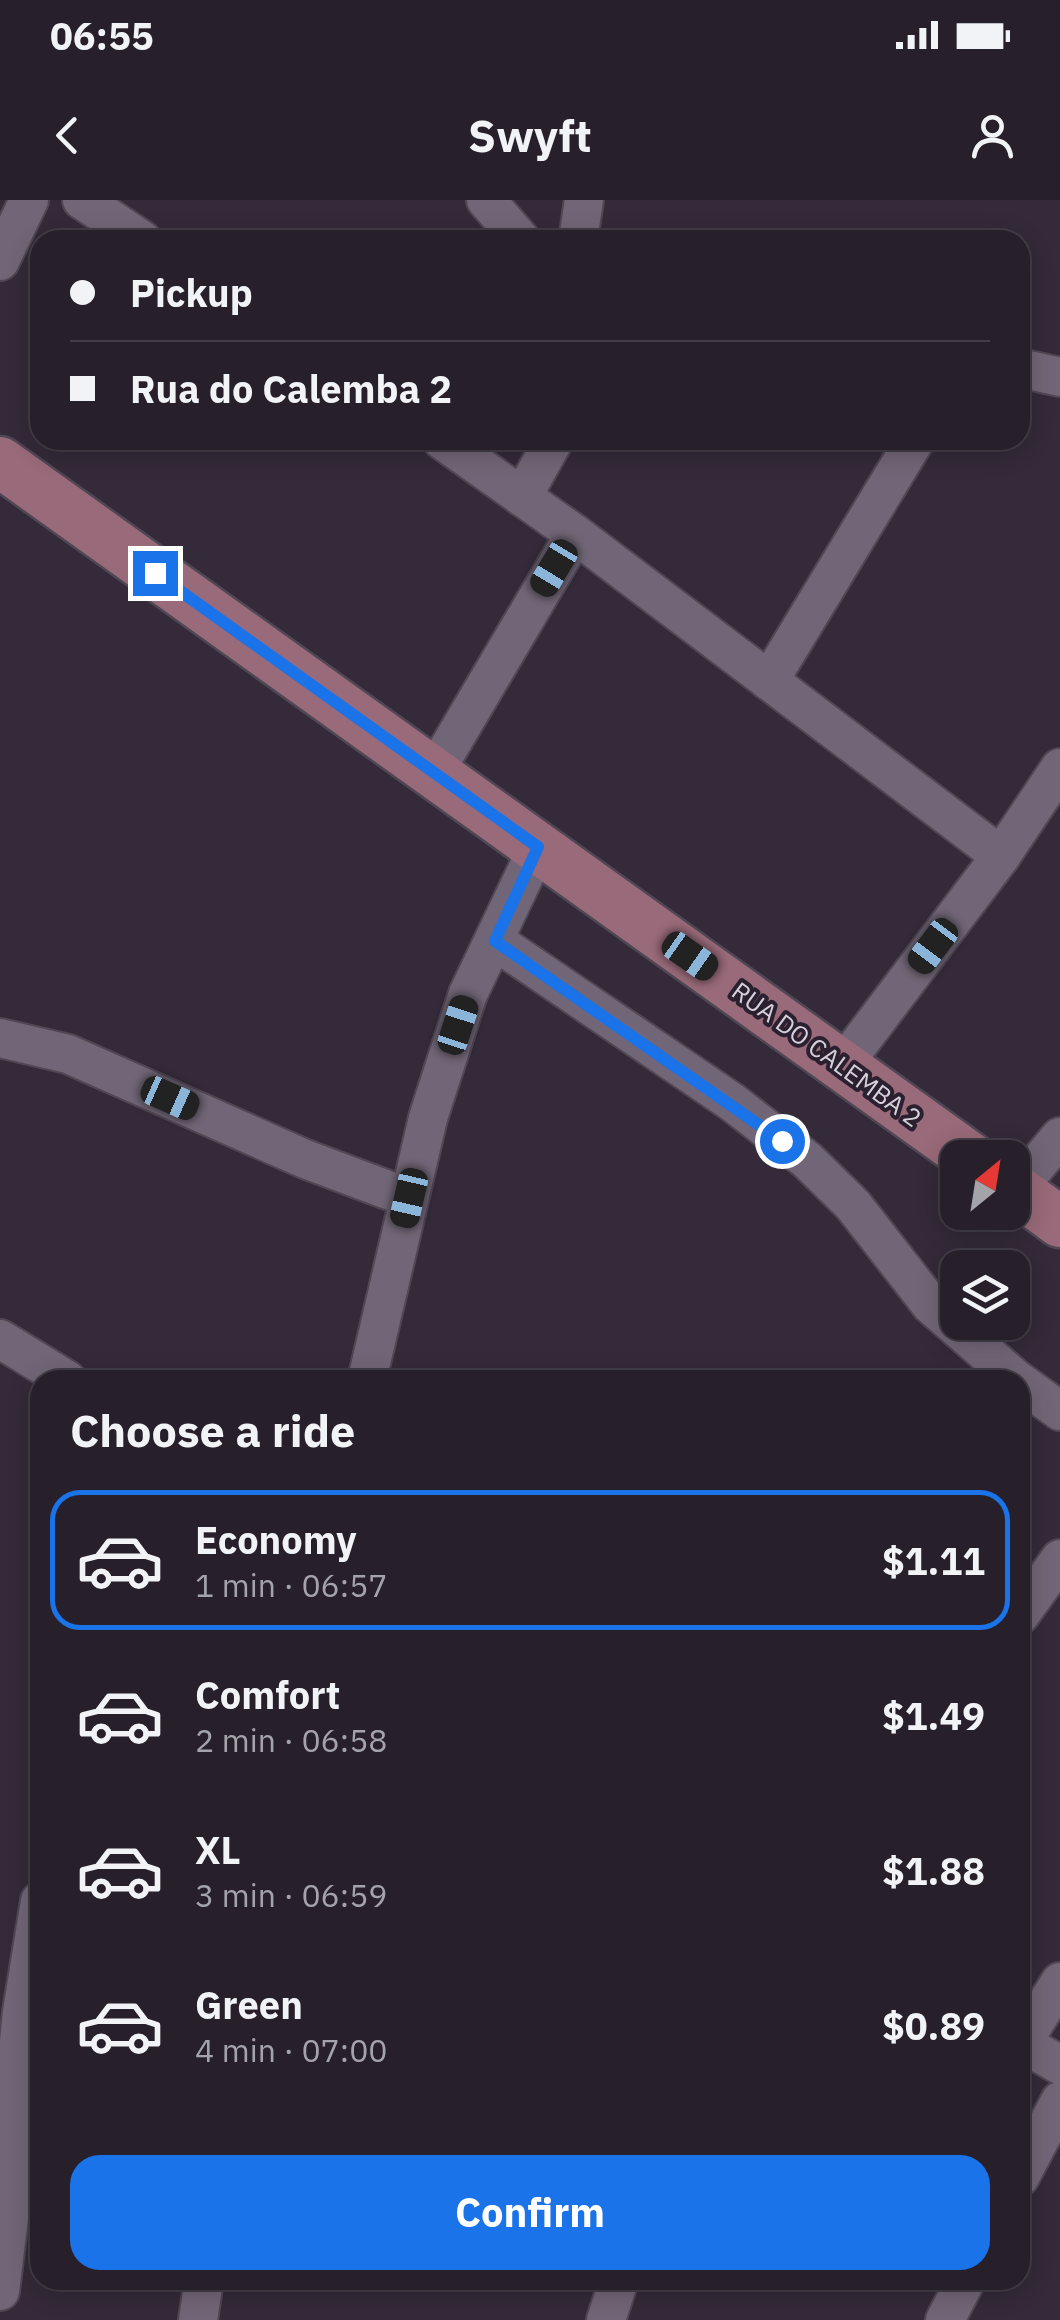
<!DOCTYPE html>
<html lang="en">
<head>
<meta charset="utf-8">
<style>
  body { margin:0; font-family:"IBM Plex Sans",sans-serif; background:#2f2833; color:#f1f3f6; height:100vh; display:flex; flex-direction:column; font-size:38px; white-space:nowrap }
  * { box-sizing:border-box; margin:0 }
  p { font-size:32px; color:#a4a3a9 }
  .icon { flex:none; width:55px; height:55px; fill:none; stroke:currentColor; stroke-width:2; stroke-linecap:round; stroke-linejoin:round }
  .map { position:relative; flex:1; overflow:hidden }
  .drawer { position:absolute; left:30px; top:1170px; width:1000px; height:920px; display:flex; flex-direction:column; background:#27202b; border-radius:30px; box-shadow:0 5px 25px #0003,0 0 0 2px #433e47 }
  .drawer>* { flex:none }
  .hud { position:absolute; left:30px; top:30px; width:1000px; height:220px; border-radius:30px; box-shadow:0 5px 25px #0003,0 0 0 2px #433e47; display:grid; align-content:center; height:220px; padding:0 40px; background:#27202b }
  .needle { width:65px; rotate:30deg }
  .fabs { position:absolute; left:940px; top:940px; display:grid; gap:20px }
  .fabs a { display:grid; place-items:center; width:90px; height:90px; border-radius:20px; background:#27202b; box-shadow:0 5px 25px #0003,0 0 0 2px #433e47; font-size:50px }
  .end { position:absolute; width:45px; height:45px; margin:-22px; border:12px solid #1a73e8; background:#fff; box-shadow:0 0 0 5px #fff }
  .from { border-radius:50% }
  .car { position:absolute; width:30px; height:60px; margin:-30px -15px; border-radius:12px; box-shadow:0 0 8px 2px #0007; background:linear-gradient(#222 24%,#8ab4d8 0 40%,#222 0 76%,#8ab4d8 0 86%,#222 0) }
  .hud b { display:flex; align-items:center; gap:35px; height:95px; font-size:38px }
  .hud b+b { border-top:2px solid #433e47 }
  .hud i { width:25px; height:25px; background:#f1f3f6 }
  ul { padding:0; list-style:none }
  li { display:flex; align-items:center; gap:30px; height:140px; margin:0 20px 15px; padding:0 20px; border:5px solid transparent; border-radius:30px }
  li div { flex:1 }
  li b { display:block; font-size:38px }
  li em { font-style:normal; font-weight:700 }
  li.on { border-color:#1a73e8 }
  li>.icon { width:90px; height:90px; stroke-width:1.5 }
  h2 { padding:0 40px; font-size:45px; line-height:120px }
  .primary-button { display:flex; gap:20px; margin-top:auto; padding:20px 40px }
  .primary-button a { flex:1; height:115px; border-radius:30px; background:#1a73e8; color:#fff; font-size:40px; font-weight:700; line-height:115px; text-align:center }
  .status { display:flex; justify-content:space-between; align-items:center; height:70px; padding:0 50px; background:#27202b; direction:ltr }
  .status svg { height:28px; fill:currentColor }
  header { display:flex; justify-content:space-between; align-items:center; height:130px; padding:0 40px; background:#27202b; font-size:45px; font-weight:700 }
  .map>svg:first-child { display:block }
  .lines { fill:none; stroke-linecap:round; stroke-linejoin:round }
  .minor-casing { stroke:#504754; stroke-width:42 }
  .major-casing { stroke:#504754; stroke-width:55 }
  .minor { stroke:#716677; stroke-width:38 }
  .major { stroke:#996a79; stroke-width:50 }
  .route { stroke:#1a73e8; stroke-width:12 }
  .labels { text-anchor:middle; dominant-baseline:central; stroke-width:8; stroke-linejoin:round; paint-order:stroke }
  .street-label { font-size:25px; fill:#d6d0da; stroke:#2a202f }
</style>
</head>
<body>
<div class="status"><b>06:55</b><svg viewBox="0 0 49 12"><path d="M0 12V9h3v3zM5 12V6h3v6zM10 12V3h3v9zM15 12V0h3v12zM26 1h20v11H26zM47 4h2v5h-2z"/></svg></div>
<header><svg class="icon" aria-label="back" viewBox="0 0 24 24"><path d="M15 5l-7 7 7 7"/></svg>Swyft<svg class="icon" aria-label="person" viewBox="0 0 24 24"><circle cx="12" cy="8" r="4"/><path d="M4 21q1-7 8-7t8 7"/></svg></header>
<div class="map">
<svg width="1060" height="2120" viewBox="0 0 1060 2120">
  <rect width="100%" height="100%" fill="#342a39"/>
  <g class="lines">
    <defs>
      <g id="minor">
        <path d="M82 0 142 40"/>
        <path d="M486 0 521 40"/>
        <path d="M578 40 584 0"/>
        <path d="M0 61 29 0"/>
        <path d="M1020 168 1060 177"/>
        <path d="M442 240 575 334 1001 656"/>
        <path d="M522 297 554 240"/>
        <path d="M769 481 915 240"/>
        <path d="M434 573 575 334"/>
        <path d="M495 741 732 902 807 960 853 1005 931 1105 1017 1180"/>
        <path d="M0 838 68 854 305 959 409 998"/>
        <path d="M842 866 1001 656 1060 568"/>
        <path d="M1016 990 1060 937"/>
        <path d="M0 1139 67 1180"/>
        <path d="M367 1180 428 918 468 794 538 647"/>
        <path d="M1020 1182 1060 1211"/>
        <path d="M1020 1415 1060 1359"/>
        <path d="M1020 1842 1060 1865"/>
        <path d="M1022 1843 1060 1782"/>
        <path d="M1020 1977 1060 1901"/>
        <path d="M0 2091 15 1969 10 1932 22 1812 40 1701"/>
        <path d="M198 2120 204 2080"/>
        <path d="M606 2120 619 2080"/>
        <path d="M945 2120 966 2080"/>
      </g>
      <g id="major">
        <path d="M0 262 971 958"/>
        <path d="M1012 987 1060 1022"/>
      </g>
    </defs>
    <!-- minor casing -->
    <use href="#minor" class="minor-casing"/>
    <!-- major casing -->
    <use href="#major" class="major-casing"/>
    <!-- minor -->
    <use href="#minor" class="minor"/>
    <!-- major -->
    <use href="#major" class="major"/>
  </g>
  <g class="lines">
    <!-- route -->
    <path class="route" d="M155 373 538 647 495 741 782 941"/>
  </g>
  <g class="labels">
    <!-- street labels -->
    <g class="street-label">
      <text transform="translate(827 854) rotate(36)">RUA DO CALEMBA 2</text>
    </g>
  </g>
</svg>
<div class="fabs">
<a><svg class="needle" viewBox="-14 -14 28 28"><path d="M0-13l5 13h-10z" fill="#e53935"/><path d="M0 13l5-13h-10z" fill="#a4a3a9"/></svg></a>
<a><svg class="icon" aria-label="layers" viewBox="0 0 24 24"><path d="M12 4l9 5-9 5-9-5zM3 14l9 5 9-5"/></svg></a>
</div>
<i class="end from" style="left:782px;top:941px"></i>
<i class="end" style="left:155px;top:373px"></i>
<i class="car" style="left:554px;top:368px;rotate:211deg"></i>
<i class="car" style="left:933px;top:746px;rotate:217deg"></i>
<i class="car" style="left:690px;top:756px;rotate:125deg"></i>
<i class="car" style="left:458px;top:825px;rotate:18deg"></i>
<i class="car" style="left:170px;top:898px;rotate:114deg"></i>
<i class="car" style="left:409px;top:998px;rotate:193deg"></i>
<div class="hud">
<b><i class="from"></i>Pickup</b>
<b><i></i>Rua do Calemba 2</b>
</div>
<section class="drawer">
<h2>Choose a ride</h2>
<ul>
<li class="on"><svg class="icon" aria-label="car" viewBox="0 0 24 24"><path d="M5 17H2v-5l4-1 3-4h7l3 4 3 1v5h-3M9 17h6M6 11h13"/><circle cx="7" cy="17" r="2"/><circle cx="17" cy="17" r="2"/></svg><div><b>Economy</b><p>1 min · 06:57</p></div><em>$1.11</em></li>
<li><svg class="icon" aria-label="car" viewBox="0 0 24 24"><path d="M5 17H2v-5l4-1 3-4h7l3 4 3 1v5h-3M9 17h6M6 11h13"/><circle cx="7" cy="17" r="2"/><circle cx="17" cy="17" r="2"/></svg><div><b>Comfort</b><p>2 min · 06:58</p></div><em>$1.49</em></li>
<li><svg class="icon" aria-label="car" viewBox="0 0 24 24"><path d="M5 17H2v-5l4-1 3-4h7l3 4 3 1v5h-3M9 17h6M6 11h13"/><circle cx="7" cy="17" r="2"/><circle cx="17" cy="17" r="2"/></svg><div><b>XL</b><p>3 min · 06:59</p></div><em>$1.88</em></li>
<li><svg class="icon" aria-label="car" viewBox="0 0 24 24"><path d="M5 17H2v-5l4-1 3-4h7l3 4 3 1v5h-3M9 17h6M6 11h13"/><circle cx="7" cy="17" r="2"/><circle cx="17" cy="17" r="2"/></svg><div><b>Green</b><p>4 min · 07:00</p></div><em>$0.89</em></li>
</ul>
<div class="primary-button"><a>Confirm</a></div>
</section>
</div>
</body>
</html>
